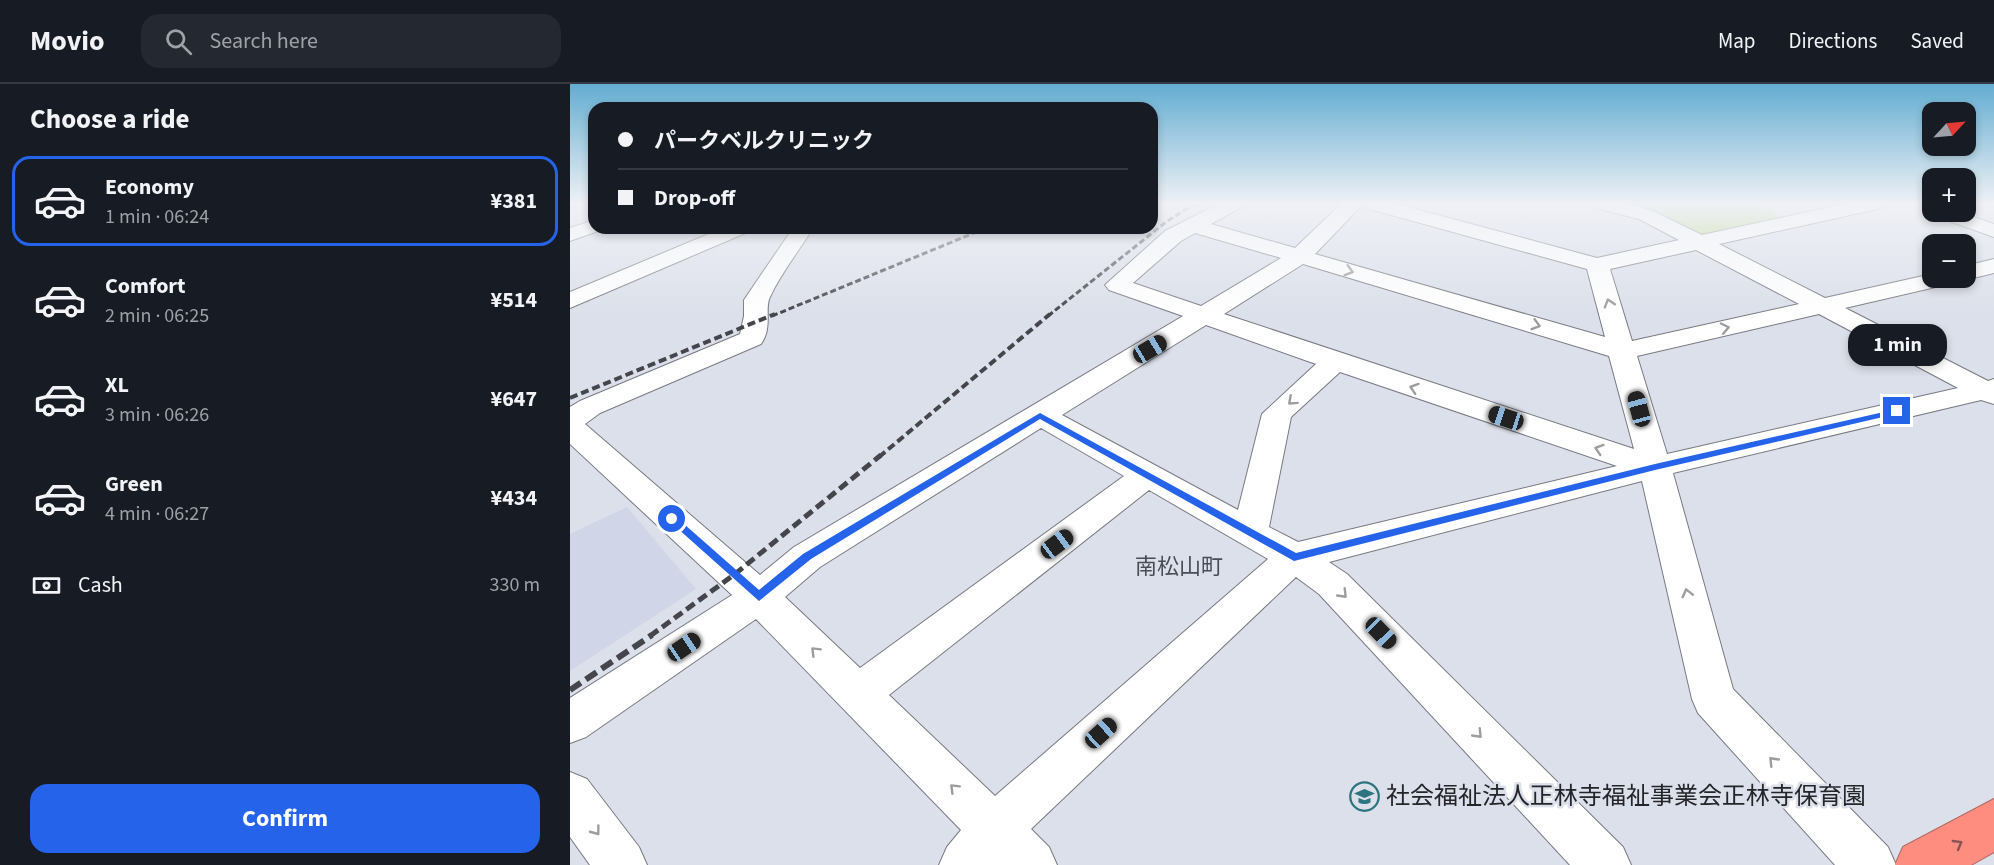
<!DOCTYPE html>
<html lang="en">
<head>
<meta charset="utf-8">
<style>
  body { margin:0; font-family:"Source Sans 3","Noto Sans JP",sans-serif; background:#242831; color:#f1f3f6; height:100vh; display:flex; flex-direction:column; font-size:22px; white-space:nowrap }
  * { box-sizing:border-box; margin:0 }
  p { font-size:20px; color:#9ea1a6 }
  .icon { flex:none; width:33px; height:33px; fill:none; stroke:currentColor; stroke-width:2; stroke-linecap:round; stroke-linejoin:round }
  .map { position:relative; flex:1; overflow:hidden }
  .panel { display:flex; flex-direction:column; background:#171b24; width:570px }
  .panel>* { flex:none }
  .hud { position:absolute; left:18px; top:18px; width:570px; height:132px; border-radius:18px; box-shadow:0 3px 9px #0003; display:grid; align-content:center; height:132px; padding:0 30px; background:#171b24 }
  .needle { width:39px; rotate:64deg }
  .fabs { position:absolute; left:1352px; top:18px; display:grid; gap:12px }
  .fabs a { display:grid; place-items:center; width:54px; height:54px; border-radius:12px; background:#171b24; box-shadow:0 3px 9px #0003; font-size:30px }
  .end { position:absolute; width:27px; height:27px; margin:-14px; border:8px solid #2563eb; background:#fff; box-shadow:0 0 0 3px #fff }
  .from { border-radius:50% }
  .bubble { position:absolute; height:42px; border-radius:18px; background:#171b24; box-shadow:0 3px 9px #0003; font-size:20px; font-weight:700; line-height:42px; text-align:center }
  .car { position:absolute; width:18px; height:36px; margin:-18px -9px; border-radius:8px; box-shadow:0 0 4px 2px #0007; background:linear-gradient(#222 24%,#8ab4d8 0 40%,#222 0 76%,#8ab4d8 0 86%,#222 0) }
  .hud b { display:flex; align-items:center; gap:21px; height:57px; font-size:22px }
  .hud b+b { border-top:2px solid #363941 }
  .hud i { width:15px; height:15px; background:#f1f3f6 }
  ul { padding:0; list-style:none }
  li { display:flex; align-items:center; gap:18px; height:90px; margin:0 12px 9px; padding:0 18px; border:3px solid transparent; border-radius:18px }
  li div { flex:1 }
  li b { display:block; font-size:22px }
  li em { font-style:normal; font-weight:700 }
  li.selected { border-color:#2563eb }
  li>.icon { width:54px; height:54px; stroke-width:1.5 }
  h2 { padding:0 30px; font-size:27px; line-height:72px }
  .pay { display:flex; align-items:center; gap:15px; height:66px; padding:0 30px; font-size:22px }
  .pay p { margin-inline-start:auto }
  .action { display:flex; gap:12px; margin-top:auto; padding:12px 30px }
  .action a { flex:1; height:69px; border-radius:18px; background:#2563eb; color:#fff; font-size:24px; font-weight:700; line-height:69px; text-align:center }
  header { display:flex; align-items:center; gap:36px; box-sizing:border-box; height:84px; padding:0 30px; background:#171b24; border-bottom:2px solid #363941 }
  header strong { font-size:28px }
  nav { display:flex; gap:33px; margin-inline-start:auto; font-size:21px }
  .search { width:420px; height:54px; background:#242831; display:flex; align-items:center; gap:15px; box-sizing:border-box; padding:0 21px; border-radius:18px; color:#9ea1a6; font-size:22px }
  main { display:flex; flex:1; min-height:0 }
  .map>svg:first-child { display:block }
  .built { fill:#d0d6e7 }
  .green { fill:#bdd784 }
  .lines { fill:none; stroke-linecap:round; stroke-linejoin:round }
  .minor-casing { stroke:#767a83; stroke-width:2 }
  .highway-casing { stroke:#b26961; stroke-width:2 }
  .minor { fill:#fff; fill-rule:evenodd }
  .highway { fill:#fe8d7f; fill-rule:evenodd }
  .rail-far3 { stroke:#45464b; stroke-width:3; stroke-dasharray:6 3; stroke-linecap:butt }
  .rail-far2 { stroke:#45464b; stroke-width:4; stroke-dasharray:8 4; stroke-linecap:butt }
  .rail-far1 { stroke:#45464b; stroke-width:5; stroke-dasharray:10 5; stroke-linecap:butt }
  .rail { stroke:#45464b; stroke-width:6; stroke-dasharray:13 6; stroke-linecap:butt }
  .oneway { stroke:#9c9d9f }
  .oneway2 { stroke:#865450 }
  .route { fill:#2563eb }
  .labels { text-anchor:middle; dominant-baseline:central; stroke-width:5; stroke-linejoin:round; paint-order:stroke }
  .quarter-label { font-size:22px; fill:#494d55; stroke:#dce0ea }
  .near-poi-label { font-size:24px; fill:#242529; stroke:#dce0ea; text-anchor:start }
</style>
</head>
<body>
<header>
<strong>Movio</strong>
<div class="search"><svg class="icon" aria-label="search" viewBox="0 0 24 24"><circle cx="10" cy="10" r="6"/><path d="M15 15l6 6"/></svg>Search here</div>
<nav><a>Map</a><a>Directions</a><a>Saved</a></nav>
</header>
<main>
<section class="panel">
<h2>Choose a ride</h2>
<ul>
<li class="selected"><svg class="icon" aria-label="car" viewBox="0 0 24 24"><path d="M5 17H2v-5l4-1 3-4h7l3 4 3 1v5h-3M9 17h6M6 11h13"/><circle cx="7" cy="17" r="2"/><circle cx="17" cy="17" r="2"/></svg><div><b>Economy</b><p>1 min · 06:24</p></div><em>¥381</em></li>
<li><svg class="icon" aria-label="car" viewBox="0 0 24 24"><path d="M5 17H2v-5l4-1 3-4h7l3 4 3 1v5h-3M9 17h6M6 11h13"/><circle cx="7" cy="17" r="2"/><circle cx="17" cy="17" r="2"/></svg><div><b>Comfort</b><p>2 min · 06:25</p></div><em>¥514</em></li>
<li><svg class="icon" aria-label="car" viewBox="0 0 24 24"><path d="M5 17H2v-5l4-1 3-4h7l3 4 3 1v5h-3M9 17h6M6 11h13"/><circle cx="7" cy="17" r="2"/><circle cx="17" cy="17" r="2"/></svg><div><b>XL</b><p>3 min · 06:26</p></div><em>¥647</em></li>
<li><svg class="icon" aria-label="car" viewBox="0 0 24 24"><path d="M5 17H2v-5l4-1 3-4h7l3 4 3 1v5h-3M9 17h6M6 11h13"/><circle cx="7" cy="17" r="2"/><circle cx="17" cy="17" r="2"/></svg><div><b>Green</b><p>4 min · 06:27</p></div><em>¥434</em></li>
</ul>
<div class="pay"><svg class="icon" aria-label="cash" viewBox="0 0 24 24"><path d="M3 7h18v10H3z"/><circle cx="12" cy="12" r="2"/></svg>Cash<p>330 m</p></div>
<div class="action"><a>Confirm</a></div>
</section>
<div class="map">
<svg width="1424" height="781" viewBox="0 0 1424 781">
  <rect width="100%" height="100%" fill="#dce0ea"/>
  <!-- built -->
  <path class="built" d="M57 423 126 505 0 587V450Z"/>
  <!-- green -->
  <path class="green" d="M1052 120H1184L1207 131 1208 135 1139 151 1129 150 1088 129Z"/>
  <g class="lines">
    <defs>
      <g id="minor">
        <path d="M648 120H673L670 124 641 140 725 164 771 120H793L745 170 1035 253 1017 185 796 124 793 120H827L1027 174 1109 156 1069 135 1026 124 1023 120H1058L1083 127 1132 151 1275 120H1313L1310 124 1303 126 1149 160 1255 214 1362 190V194H1386L1383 199 1275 224 1418 297 1424 295V320L1411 316 1103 389 1163 605 1318 763 1326 781H1265L1128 629 1122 615 1072 397 759 478 777 490 1053 763 1061 781H1000L749 510 726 493 461 745 479 763 487 781H369L377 763 391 746 186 535 16 653 0 659V614L162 511 0 360V323L10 317 170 250 174 232V216L223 144H243C229 167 211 189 200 213 194 225 203 243 191 260L30 329 15 340 190 491 224 463 613 232 539 206 535 201 595 147ZM625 149 711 174 631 222 563 199 611 157ZM1126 166 1229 220 1062 257 1040 185ZM733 180 1039 272 1064 365 654 230ZM1249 230 1388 304 1097 370 1067 272ZM636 241 746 280 692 330 668 426 492 331ZM770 288 1047 382 728 458 699 443 721 333ZM471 344 554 392 290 584 215 513 250 483ZM579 406 698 475 425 712 319 611Z"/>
        <path d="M1362 128H1390L1424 140V153L1365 132Z"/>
        <path d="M24 136V144H33L31 146 0 157V144Z"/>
        <path d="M153 144H181L178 148 0 224V208Z"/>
        <path d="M1424 175V189L1395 196 1387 194H1395V182Z"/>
        <path d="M0 688 17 695 69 763 77 781H20L0 753Z"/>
      </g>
      <path id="highway" d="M1424 715V768L1401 781H1325L1333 763Z"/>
    </defs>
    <!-- minor casing -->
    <use href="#minor" class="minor-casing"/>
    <!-- highway casing -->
    <use href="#highway" class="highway-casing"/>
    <!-- minor -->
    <use href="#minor" class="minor"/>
    <!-- highway -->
    <use href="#highway" class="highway"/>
    <!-- rail-far3 -->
    <g class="rail-far3">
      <path d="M202 232 416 144"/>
      <path d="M478 232 596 138 624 120"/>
    </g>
    <!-- rail-far2 -->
    <g class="rail-far2">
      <path d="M0 314 205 230"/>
      <path d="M309 373 480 230"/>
    </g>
    <!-- rail-far1 -->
    <path class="rail-far1" d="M80 552 165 490 311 371"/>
    <!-- rail -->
    <path class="rail" d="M0 606 82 551"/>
  </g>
  <!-- one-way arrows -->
  <defs><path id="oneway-chevron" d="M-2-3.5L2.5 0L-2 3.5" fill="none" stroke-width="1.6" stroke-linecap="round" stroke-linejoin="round" transform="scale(1.5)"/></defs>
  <g class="oneway">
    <use href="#oneway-chevron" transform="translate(779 187) rotate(16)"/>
    <use href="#oneway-chevron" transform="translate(1039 219) rotate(-107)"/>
    <use href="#oneway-chevron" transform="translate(966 241) rotate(16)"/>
    <use href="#oneway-chevron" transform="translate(1155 244) rotate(-12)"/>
    <use href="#oneway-chevron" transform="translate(844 304) rotate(-162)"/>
    <use href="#oneway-chevron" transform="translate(722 317) rotate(138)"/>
    <use href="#oneway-chevron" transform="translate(1029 365) rotate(-162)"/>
    <use href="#oneway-chevron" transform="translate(1117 509) rotate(-104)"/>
    <use href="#oneway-chevron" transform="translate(773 510) rotate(46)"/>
    <use href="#oneway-chevron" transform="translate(245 567) rotate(-135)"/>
    <use href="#oneway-chevron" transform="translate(908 650) rotate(46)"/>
    <use href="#oneway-chevron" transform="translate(1203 677) rotate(-134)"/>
    <use href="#oneway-chevron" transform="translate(384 704) rotate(-135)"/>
    <use href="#oneway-chevron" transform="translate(26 747) rotate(53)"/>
  </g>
  <use class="oneway2" href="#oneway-chevron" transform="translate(1388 760) rotate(-30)"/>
  <!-- sky -->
  <linearGradient id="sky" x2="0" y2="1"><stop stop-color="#63add1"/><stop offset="0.52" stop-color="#eff1f6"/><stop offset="1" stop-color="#eff1f6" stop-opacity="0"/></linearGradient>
  <rect width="1424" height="230" fill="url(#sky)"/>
  <!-- route -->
  <path class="route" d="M1327 325 1332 327 1330 329 1085 386 724 477 470 335 241 475 189 517 97 435 102 432 106 433 189 506 233 470 470 329 726 469 1085 380Z"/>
  <!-- icons -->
  <defs>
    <symbol id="school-ring" viewBox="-11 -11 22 22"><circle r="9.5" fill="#dce0ea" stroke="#2d7480" stroke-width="1.5"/><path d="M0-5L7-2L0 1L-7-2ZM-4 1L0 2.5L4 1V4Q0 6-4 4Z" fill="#2d7480"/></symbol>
  </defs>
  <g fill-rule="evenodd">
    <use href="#school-ring" x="778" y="696" width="33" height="33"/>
  </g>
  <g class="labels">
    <!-- quarter labels -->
    <g class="quarter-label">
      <text x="609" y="483">南松山町</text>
    </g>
    <!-- near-poi labels -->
    <g class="near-poi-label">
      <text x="816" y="712">社会福祉法人正林寺福祉事業会正林寺保育園</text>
    </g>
  </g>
</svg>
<div class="fabs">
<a><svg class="needle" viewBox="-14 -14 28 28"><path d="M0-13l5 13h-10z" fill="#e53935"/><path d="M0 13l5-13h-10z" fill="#9ea1a6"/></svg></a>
<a>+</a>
<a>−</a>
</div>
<i class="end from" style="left:102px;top:435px"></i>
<i class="end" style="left:1327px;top:327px"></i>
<div class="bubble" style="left:1278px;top:240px;width:99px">1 min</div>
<i class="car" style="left:580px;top:265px;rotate:59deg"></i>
<i class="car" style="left:1069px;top:325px;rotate:345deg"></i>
<i class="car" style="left:936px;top:334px;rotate:288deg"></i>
<i class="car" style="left:487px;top:460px;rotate:53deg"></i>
<i class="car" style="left:811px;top:549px;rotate:136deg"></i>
<i class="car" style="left:114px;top:563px;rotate:56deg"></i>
<i class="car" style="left:531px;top:649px;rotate:48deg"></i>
<div class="hud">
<b><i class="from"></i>パークベルクリニック</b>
<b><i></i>Drop-off</b>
</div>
</div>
</main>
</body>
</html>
